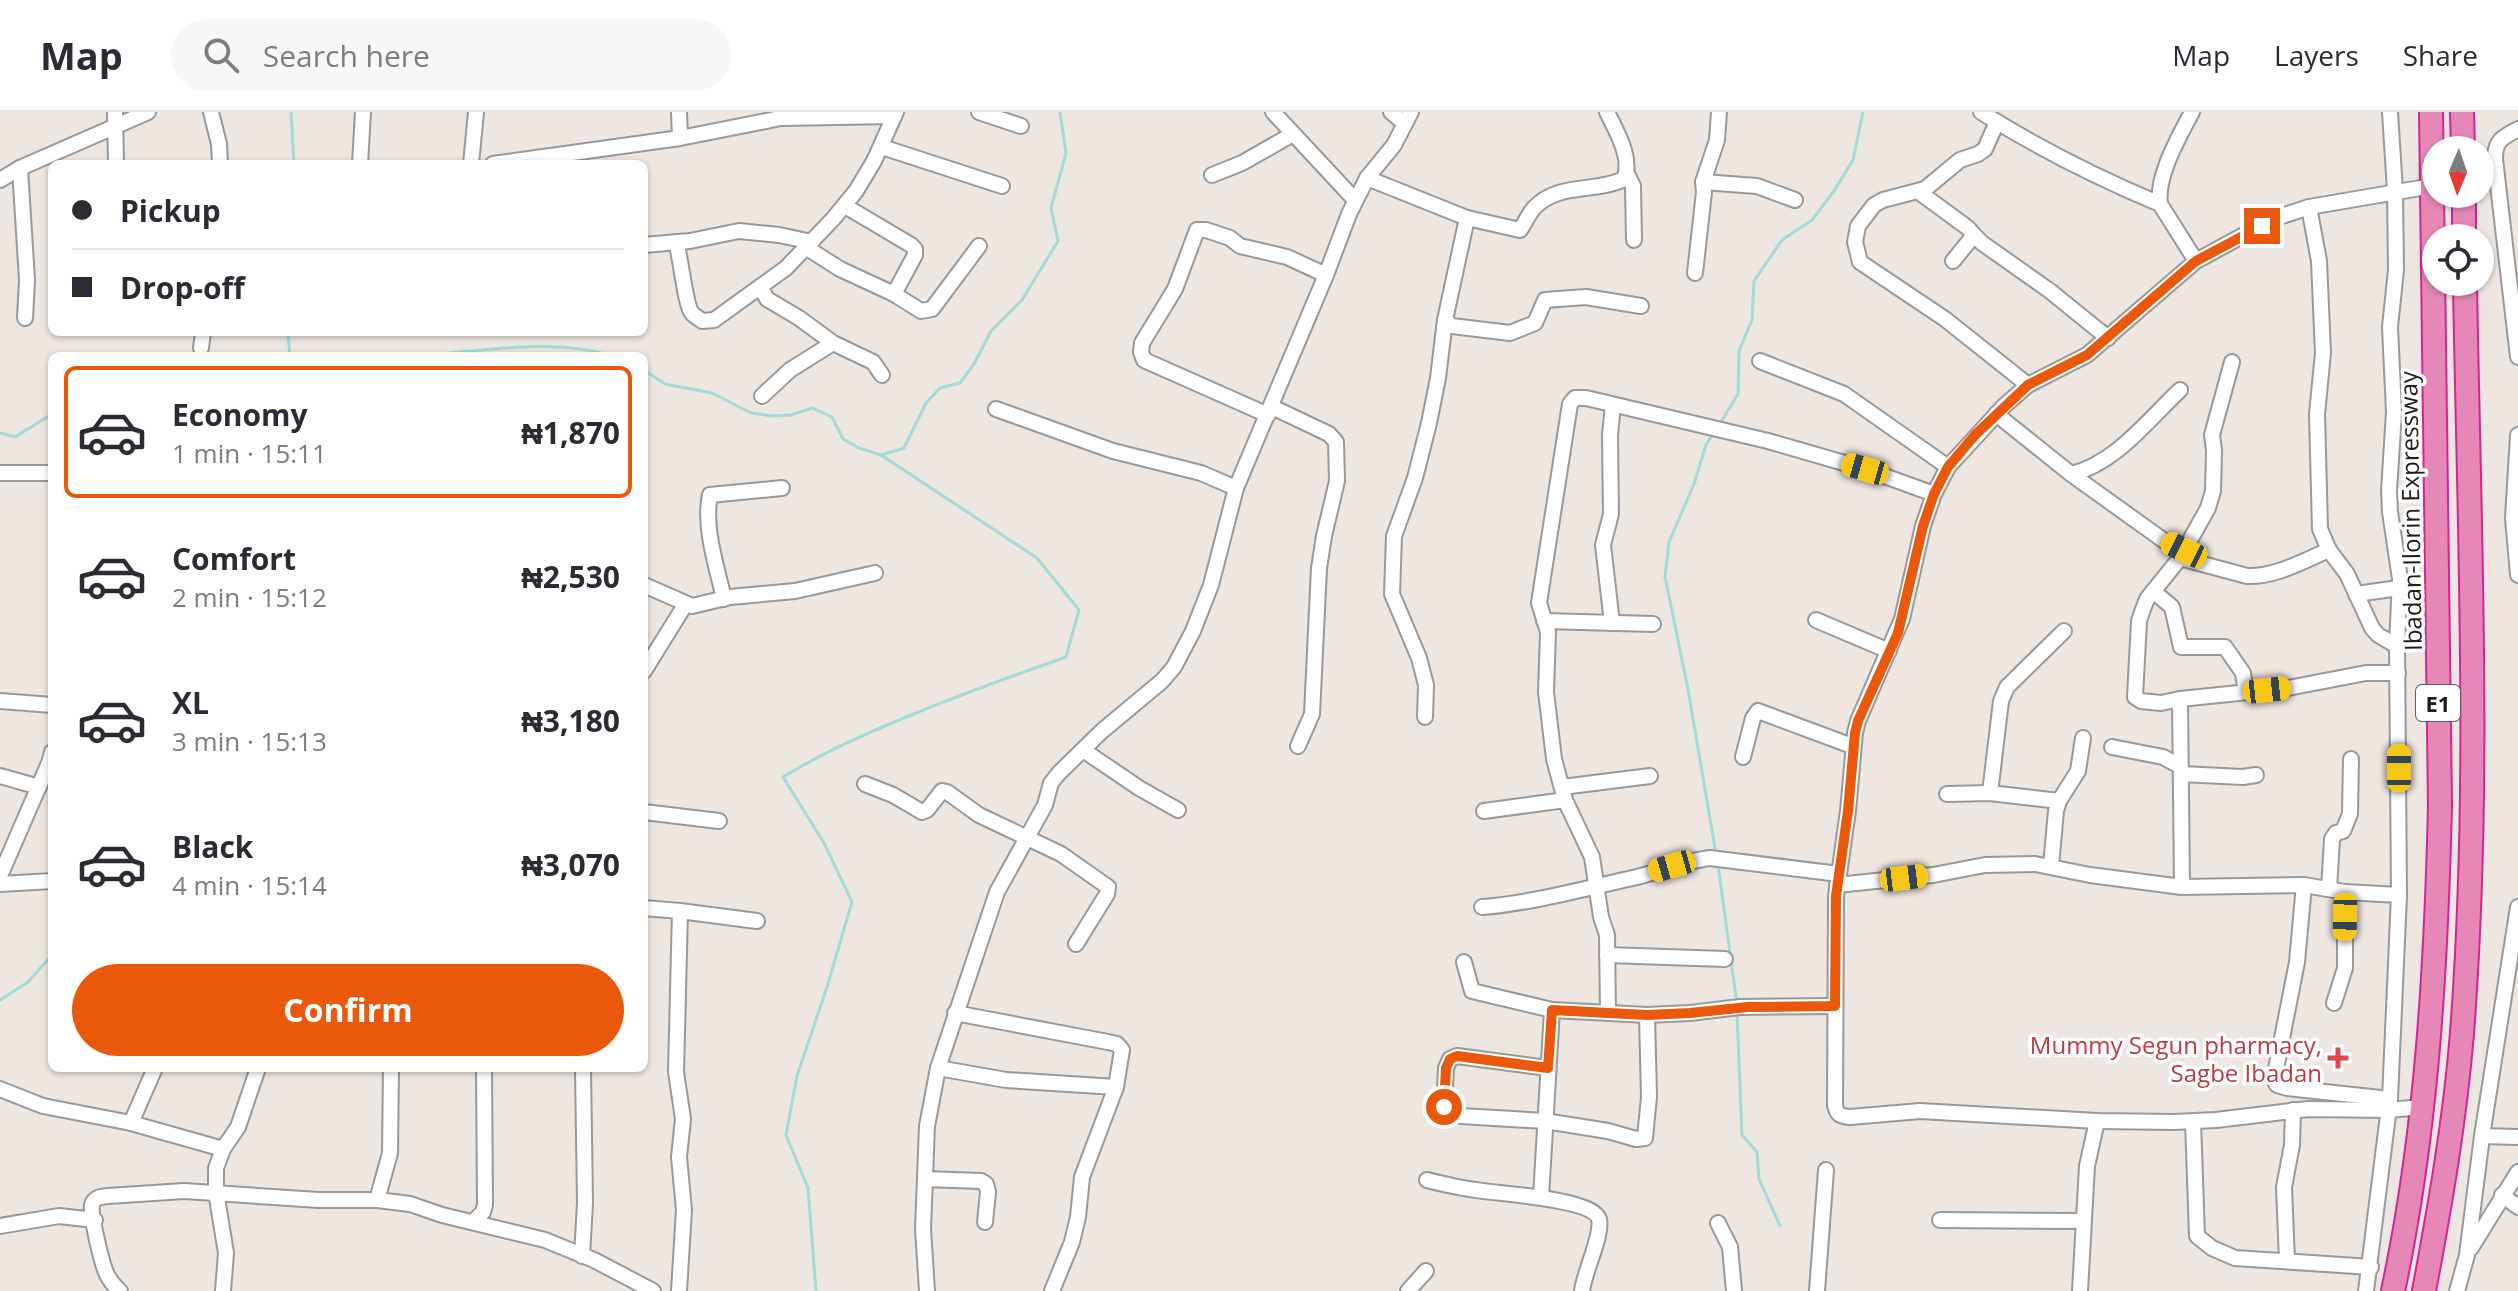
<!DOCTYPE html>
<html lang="en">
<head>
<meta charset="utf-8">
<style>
  body { margin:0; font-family:"Open Sans",sans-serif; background:#f7f7f7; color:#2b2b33; height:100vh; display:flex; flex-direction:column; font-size:30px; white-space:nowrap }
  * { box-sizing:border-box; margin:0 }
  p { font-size:26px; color:#7c7c81 }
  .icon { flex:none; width:44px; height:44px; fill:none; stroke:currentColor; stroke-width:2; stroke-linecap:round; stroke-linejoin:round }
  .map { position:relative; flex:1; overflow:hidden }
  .drawer { position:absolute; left:48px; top:240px; width:600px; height:720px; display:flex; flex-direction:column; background:#fff; border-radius:12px; box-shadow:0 2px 6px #0004 }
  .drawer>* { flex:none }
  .guide { position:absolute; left:48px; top:48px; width:600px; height:176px; border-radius:12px; box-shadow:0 2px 6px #0004; display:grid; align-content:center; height:176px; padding:0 24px; background:#fff }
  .needle { width:52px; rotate:182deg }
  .fabs { position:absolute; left:2422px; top:24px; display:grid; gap:16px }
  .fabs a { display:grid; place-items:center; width:72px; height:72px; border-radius:50%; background:#fff; box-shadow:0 2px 6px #0004; font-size:40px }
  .end { position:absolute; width:36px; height:36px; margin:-18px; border:10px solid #ea580c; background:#fff; box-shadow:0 0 0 4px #fff }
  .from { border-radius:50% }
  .car { position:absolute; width:24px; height:48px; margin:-24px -12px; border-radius:10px; box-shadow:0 0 6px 2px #0007; background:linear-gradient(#f5c518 24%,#345 0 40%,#f5c518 0 76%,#345 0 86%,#f5c518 0) }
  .guide b { display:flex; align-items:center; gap:28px; height:76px; font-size:30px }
  .guide b+b { border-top:2px solid #e1e1e2 }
  .guide i { width:20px; height:20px; background:#2b2b33 }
  ul { padding:14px 0 0; list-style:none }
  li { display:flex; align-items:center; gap:24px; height:132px; margin:0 16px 12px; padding:0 8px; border:4px solid transparent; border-radius:12px }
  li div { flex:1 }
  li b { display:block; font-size:30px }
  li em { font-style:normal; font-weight:700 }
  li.current { border-color:#ea580c }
  li>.icon { width:72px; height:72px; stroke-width:1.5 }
  .button { display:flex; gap:16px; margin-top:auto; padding:16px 24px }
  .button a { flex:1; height:92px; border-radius:48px; background:#ea580c; color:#fff; font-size:32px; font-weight:700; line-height:92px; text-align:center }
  header { display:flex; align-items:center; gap:48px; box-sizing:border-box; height:112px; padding:0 40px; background:#fff; border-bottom:2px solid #e1e1e2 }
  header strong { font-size:38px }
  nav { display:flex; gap:44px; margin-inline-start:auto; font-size:28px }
  .search { width:560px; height:72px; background:#f7f7f7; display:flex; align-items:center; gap:20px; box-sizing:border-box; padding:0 28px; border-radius:44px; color:#7c7c81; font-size:30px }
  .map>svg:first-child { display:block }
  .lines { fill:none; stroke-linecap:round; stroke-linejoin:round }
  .stream { stroke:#a1dcd7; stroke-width:3 }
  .minor-casing { stroke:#999; stroke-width:18 }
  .highway-casing { stroke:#d62497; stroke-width:26 }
  .minor { stroke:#fff; stroke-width:14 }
  .highway { stroke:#e688b6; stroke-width:22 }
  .route { stroke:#ea580c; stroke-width:10 }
  .health-dot { fill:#e0444e; stroke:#fff; stroke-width:3 }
  .labels { text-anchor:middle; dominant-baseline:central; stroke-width:7; stroke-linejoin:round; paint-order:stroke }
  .shield { fill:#fff; stroke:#606060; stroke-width:2 }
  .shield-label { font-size:22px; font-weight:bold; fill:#1c1c1c }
  .street-label { font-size:24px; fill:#1c1c1c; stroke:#fff }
  .health-label { font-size:24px; fill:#be3a42; stroke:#fff; text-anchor:end }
</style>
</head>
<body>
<header>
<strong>Map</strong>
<div class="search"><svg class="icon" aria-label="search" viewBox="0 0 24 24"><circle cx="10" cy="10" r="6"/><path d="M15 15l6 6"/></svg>Search here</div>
<nav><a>Map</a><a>Layers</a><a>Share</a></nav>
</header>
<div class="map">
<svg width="2518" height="1179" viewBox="0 0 2518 1179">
  <rect width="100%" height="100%" fill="#ede6e1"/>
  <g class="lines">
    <!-- stream -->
    <g class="stream">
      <path d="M291 0 294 52"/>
      <path d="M288 220 290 244"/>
      <path d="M343 244C376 238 408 245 441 242 497 237 557 227 613 244"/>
      <path d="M644 258 665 272 712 281 751 301 773 304 791 303 812 296 832 305 843 327 859 336 881 343 904 336 926 291 940 276 960 271 974 252 991 219 1022 188 1058 129 1051 96 1066 41 1060 0"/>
      <path d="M1719 313 1738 282 1739 239 1752 208 1754 169 1782 128 1812 108 1834 79 1853 48 1863 0"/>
      <path d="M0 321 15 325 52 302"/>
      <path d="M1712 323 1706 333 1694 372 1669 430 1665 465 1688 577 1716 742"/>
      <path d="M1718 753 1737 892"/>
      <path d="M0 888 28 870 52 843"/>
      <path d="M1737 900 1742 1023 1757 1040 1759 1067 1780 1114"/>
      <path d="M816 1179 808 1076 786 1023 797 964 827 875 852 790 824 731 783 665C825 639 870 620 916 601 965 581 1015 563 1066 545L1079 498 1037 446 881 343"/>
    </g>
    <defs>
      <g id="minor">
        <path d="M115 0 116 52"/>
        <path d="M211 0 219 32 220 52"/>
        <path d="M679 0 680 26"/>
        <path d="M780 0 781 6 894 4"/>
        <path d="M979 0 1021 14"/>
        <path d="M1273 0 1355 88"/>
        <path d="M1391 0 1405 12"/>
        <path d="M1981 0C2038 36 2098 66 2160 92"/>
        <path d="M2192 0C2179 25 2156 64 2160 92L2196 149"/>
        <path d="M1997 10 1985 37 1978 42 1960 48 1925 77 1883 88 1874 93 1858 114 1855 130 1860 150 1945 207 2028 273"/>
        <path d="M2518 17C2502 26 2495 28 2495 47L2518 245"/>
        <path d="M882 35 1002 74"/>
        <path d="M360 52 363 0"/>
        <path d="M471 52 476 0"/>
        <path d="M493 52 680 26 781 6"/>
        <path d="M20 56 27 168 25 206"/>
        <path d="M1627 62 1633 74 1634 128"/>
        <path d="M1212 63 1242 51 1293 22"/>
        <path d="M1367 66 1467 106 1520 118C1525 111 1528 103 1534 96 1558 70 1596 81 1624 67 1633 46 1616 19 1607 0"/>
        <path d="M0 68 20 56 148 0"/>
        <path d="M1703 70 1757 74 1795 88"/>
        <path d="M1919 80 1968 116 1974 123"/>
        <path d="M845 94 911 133 915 137V143L894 182"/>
        <path d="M2309 95 2319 149 2323 241 2317 302 2320 417 2329 438 2347 462 2372 516 2378 523 2397 534"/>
        <path d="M676 130C681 146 685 193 692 201 694 204 699 206 702 209L714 208 786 156 833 107 856 79 874 49 896 0"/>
        <path d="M644 133 690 129 739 119 779 123 812 130"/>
        <path d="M807 136 840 157 894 182 921 199 932 197 979 134"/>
        <path d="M1953 149 1974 123 1982 131 2050 179 2108 226"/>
        <path d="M1695 161 1704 80 1703 70 1717 28 1719 0"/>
        <path d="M761 176 767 187 799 206 833 231 873 250 882 263"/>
        <path d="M1445 208 1452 214 1510 221 1535 211 1545 188 1586 185 1641 194"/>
        <path d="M201 236 203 220"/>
        <path d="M1760 249 1844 282 1948 355"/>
        <path d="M2232 250 2212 323 2214 338 2213 379 2208 396 2180 446 2147 487 2143 497 2139 509 2135 585 2141 589 2161 591 2180 587 2288 576 2366 561H2398"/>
        <path d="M762 284 790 258 833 231"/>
        <path d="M1272 295 1329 322 1336 330 1337 369 1324 424 1319 456 1312 602 1298 634"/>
        <path d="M996 297 1113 339 1201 361 1236 376"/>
        <path d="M1996 302 2071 362 2163 428 2184 438"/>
        <path d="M1268 303 1144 248 1141 240 1142 231 1175 177 1197 118H1206L1230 126 1240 134 1287 145 1326 163"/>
        <path d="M2518 323 2513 406 2518 463"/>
        <path d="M0 361H52"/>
        <path d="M2071 362C2115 352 2148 308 2180 278"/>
        <path d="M2180 446 2247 464C2276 465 2303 449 2329 438"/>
        <path d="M644 473 692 494 730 485 795 479 875 461"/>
        <path d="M2153 479 2172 495 2181 535H2225L2243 561 2246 580"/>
        <path d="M2356 482 2399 476"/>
        <path d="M724 487C717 455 703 415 710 383L782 376"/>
        <path d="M1816 508 1889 539"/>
        <path d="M1544 509 1653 512"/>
        <path d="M1612 511 1603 433 1611 402 1610 323 1613 293"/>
        <path d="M644 559 685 493"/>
        <path d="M2180 587 2182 775"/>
        <path d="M0 589 52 593"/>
        <path d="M1425 605 1426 573 1419 546 1392 482 1394 424 1415 366 1429 311 1438 266 1445 208 1467 106"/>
        <path d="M2112 635 2163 645 2180 654"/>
        <path d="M1083 638 1139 676 1178 698"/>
        <path d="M1743 645 1753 606 1758 599 1852 634"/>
        <path d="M2181 662 2243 665 2256 663"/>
        <path d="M0 664 39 675"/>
        <path d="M865 672 893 683 922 700 927 698 942 679 947 680 979 703 1061 742 1108 775 1107 782 1076 832"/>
        <path d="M1562 675 1650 664"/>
        <path d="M1990 681 2001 589 2007 575 2064 519"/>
        <path d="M1947 682 1990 681 2059 689"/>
        <path d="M1484 699 1565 688"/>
        <path d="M644 700 719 709"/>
        <path d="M2051 754 2056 699 2059 689 2078 659 2083 626"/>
        <path d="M0 764 49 651 52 640"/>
        <path d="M0 772 52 769"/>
        <path d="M1837 773 1933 763 1985 753 2035 752 2090 763 2182 775 2304 773 2345 780 2399 783"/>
        <path d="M2304 773 2297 850 2274 967 2277 973 2287 976 2390 987"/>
        <path d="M2329 777 2332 727 2336 721 2343 719 2350 702 2351 647"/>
        <path d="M1482 795C1533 791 1587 776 1637 765 1661 759 1684 749 1710 746L1839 762"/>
        <path d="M644 796 680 799 676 960 683 1007 679 1045 684 1098 679 1179"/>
        <path d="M680 799 757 809"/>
        <path d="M1607 843 1725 847"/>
        <path d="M1464 850 1472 879 1552 898 1647 903 1690 901 1740 895 1835 894"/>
        <path d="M2334 891 2345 856V780"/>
        <path d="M955 901 1108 930 1117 932 1122 938 1116 975 1082 1065 1078 1105 1072 1130 1052 1179"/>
        <path d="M1608 901 1607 823 1601 805 1592 745 1565 688 1554 647 1546 580 1548 520 1539 491 1570 292 1575 286H1586L1768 329 1865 357 1934 382"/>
        <path d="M938 956 1006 968 1116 975"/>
        <path d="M1548 956 1457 944 1450 947 1446 956 1444 995 1450 1000 1461 1004 1545 1009 1608 1019 1636 1027 1645 1026 1649 985 1647 903"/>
        <path d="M0 977 43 994 131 1011 223 1037"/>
        <path d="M2422 995 2388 998 2308 997 2216 1008 2174 1010 2097 1009 1920 999 1850 1005C1840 1004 1837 1003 1835 993L1836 784 1848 699 1855 621 1858 609 1902 507 1923 414 1934 382 1948 355 2004 294 2028 273 2087 243 2196 149 2244 123 2279 105 2309 95 2432 74"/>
        <path d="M2193 1009 2197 1124 2212 1136 2235 1146 2371 1155"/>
        <path d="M131 1011 155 956"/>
        <path d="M2482 1024 2518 1025"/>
        <path d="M925 1067 981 1069 986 1072 988 1080 985 1110"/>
        <path d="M1427 1068C1443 1072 1459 1076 1476 1078 1498 1082 1592 1086 1599 1107 1603 1123 1584 1160 1582 1179"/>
        <path d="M2502 1083 2518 1095"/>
        <path d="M1541 1085 1552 898"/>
        <path d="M377 1088 390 1041 391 956"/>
        <path d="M1940 1108 2083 1109"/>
        <path d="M474 1109 483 1100 485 1093 484 956"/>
        <path d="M1718 1111 1730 1135 1734 1179"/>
        <path d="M0 1114 59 1104 95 1108"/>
        <path d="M2471 1136 2518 1060"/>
        <path d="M582 1144 585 1091 583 956"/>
        <path d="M2287 1149 2284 1075 2292 1033 2293 998"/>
        <path d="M120 1179C113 1173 108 1166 105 1158 101 1147 90 1102 92 1093 94 1085 101 1085 108 1084L184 1079 318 1088H377L410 1092 442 1103 545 1128 594 1148 653 1179"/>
        <path d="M223 1179 226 1141 216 1080V1056L223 1037 238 1015 258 956"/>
        <path d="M927 1179 923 1117 927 1014 938 956 997 780 1045 693 1051 671 1059 661 1102 619 1162 569 1174 555 1193 519 1211 473 1236 376 1326 163 1349 102 1367 66 1394 33 1411 0"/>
        <path d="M1408 1179 1426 1159"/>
        <path d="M1817 1179 1826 1058"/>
        <path d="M2080 1179 2087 1054 2097 1009"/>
        <path d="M2366 1179 2390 987 2399 783 2397 534 2400 467 2390 400 2389 379 2394 300 2390 215 2396 158 2395 79 2390 0"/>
        <path d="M2457 1179 2467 1143 2482 1024 2518 795"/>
      </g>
      <g id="highway">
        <path d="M2462 0 2463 38"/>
        <path d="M2464 82V126"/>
        <path d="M2393 1179C2427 1020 2436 856 2440 694L2431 0"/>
        <path d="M2424 1179C2440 1094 2455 1008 2462 921 2481 672 2469 420 2465 170"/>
      </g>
    </defs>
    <!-- minor casing -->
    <use href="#minor" class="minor-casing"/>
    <!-- highway casing -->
    <use href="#highway" class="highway-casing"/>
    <!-- minor -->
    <use href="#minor" class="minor"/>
    <!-- highway -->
    <use href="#highway" class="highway"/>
  </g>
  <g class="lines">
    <!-- route -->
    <path class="route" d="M1444 995 1446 956 1450 947 1457 944 1548 956 1552 898 1647 903 1690 901 1748 895 1835 894 1836 784 1848 699 1855 621 1858 609 1898 521 1923 414 1934 382 1948 355 1975 323 2028 273 2087 243 2196 149 2262 114"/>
  </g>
  <!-- markers -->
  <path class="health-dot" d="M2334 934h8v8h8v8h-8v8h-8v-8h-8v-8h8z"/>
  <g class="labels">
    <!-- shield labels -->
    <rect class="shield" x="2416" y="573" width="44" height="36" rx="6"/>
    <g class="shield-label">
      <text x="2438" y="591">E1</text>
    </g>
    <!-- street labels -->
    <g class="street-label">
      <text transform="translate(2410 399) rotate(-91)">Ibadan-Ilorin Expressway</text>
    </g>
    <!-- health labels -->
    <g class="health-label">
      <text x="2322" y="932">Mummy Segun pharmacy,<tspan x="2322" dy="28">Sagbe Ibadan</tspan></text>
    </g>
  </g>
</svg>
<div class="fabs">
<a><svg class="needle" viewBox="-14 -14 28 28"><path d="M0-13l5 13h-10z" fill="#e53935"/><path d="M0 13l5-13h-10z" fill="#7c7c81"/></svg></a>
<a><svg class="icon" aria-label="locate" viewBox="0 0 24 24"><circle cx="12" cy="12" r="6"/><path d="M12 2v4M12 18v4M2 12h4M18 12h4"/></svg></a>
</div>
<i class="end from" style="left:1444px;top:995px"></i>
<i class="end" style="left:2262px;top:114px"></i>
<i class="car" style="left:1865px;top:357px;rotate:286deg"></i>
<i class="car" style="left:2184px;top:438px;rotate:296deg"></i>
<i class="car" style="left:2267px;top:578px;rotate:84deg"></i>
<i class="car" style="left:2399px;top:656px;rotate:0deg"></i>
<i class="car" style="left:1672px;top:754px;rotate:254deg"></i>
<i class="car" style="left:1904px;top:766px;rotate:83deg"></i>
<i class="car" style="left:2345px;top:805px;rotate:181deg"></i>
<div class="guide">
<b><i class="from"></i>Pickup</b>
<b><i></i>Drop-off</b>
</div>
<section class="drawer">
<ul>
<li class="current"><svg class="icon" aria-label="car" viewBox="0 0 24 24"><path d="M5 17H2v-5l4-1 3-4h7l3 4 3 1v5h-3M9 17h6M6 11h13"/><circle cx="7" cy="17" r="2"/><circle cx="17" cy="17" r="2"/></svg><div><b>Economy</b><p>1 min · 15:11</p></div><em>₦1,870</em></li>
<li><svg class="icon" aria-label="car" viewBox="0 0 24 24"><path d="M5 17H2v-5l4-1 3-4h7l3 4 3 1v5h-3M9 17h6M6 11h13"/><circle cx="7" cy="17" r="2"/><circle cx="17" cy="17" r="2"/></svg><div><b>Comfort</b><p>2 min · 15:12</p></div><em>₦2,530</em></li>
<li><svg class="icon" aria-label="car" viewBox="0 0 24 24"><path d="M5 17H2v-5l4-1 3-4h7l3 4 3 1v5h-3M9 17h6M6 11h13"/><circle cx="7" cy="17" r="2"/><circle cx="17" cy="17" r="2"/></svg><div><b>XL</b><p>3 min · 15:13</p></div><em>₦3,180</em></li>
<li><svg class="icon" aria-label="car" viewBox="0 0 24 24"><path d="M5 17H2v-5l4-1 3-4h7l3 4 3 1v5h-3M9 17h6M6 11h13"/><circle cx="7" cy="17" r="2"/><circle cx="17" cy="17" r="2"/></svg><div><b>Black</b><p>4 min · 15:14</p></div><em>₦3,070</em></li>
</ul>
<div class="button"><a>Confirm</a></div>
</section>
</div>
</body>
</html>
